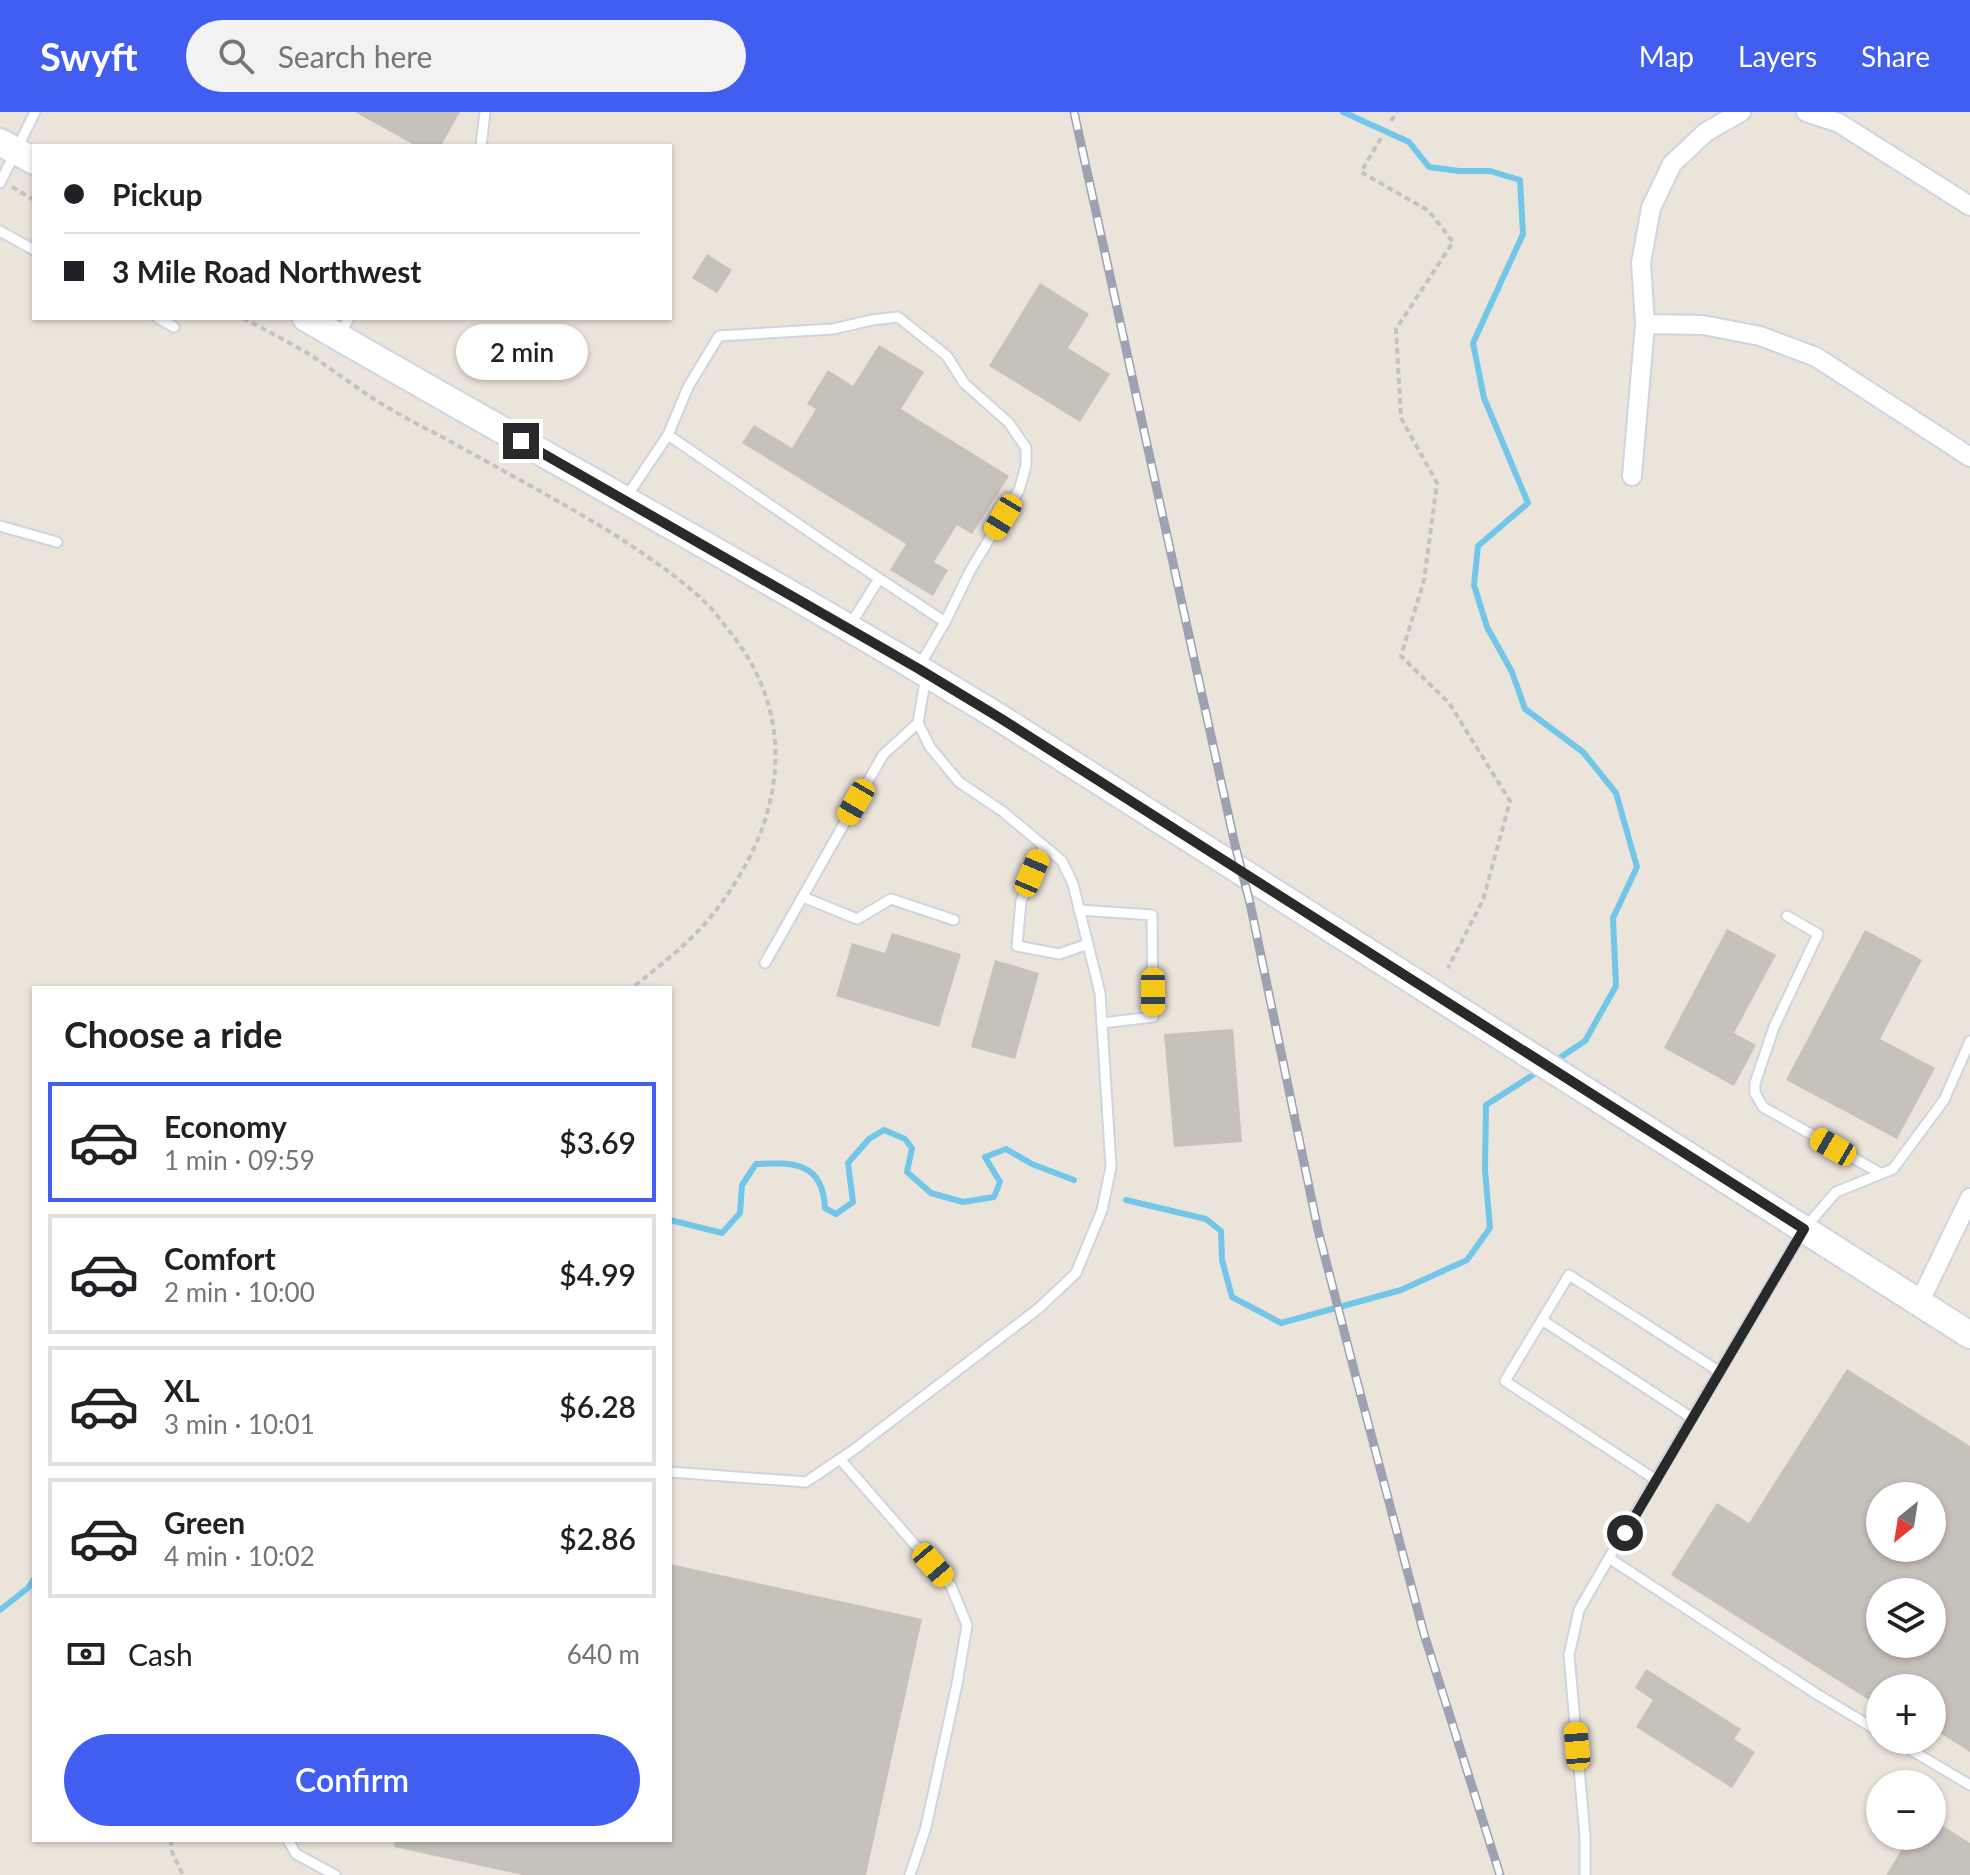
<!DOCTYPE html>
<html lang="en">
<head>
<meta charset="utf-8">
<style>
  body { margin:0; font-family:Lato,sans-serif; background:#f2f2f2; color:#202124; height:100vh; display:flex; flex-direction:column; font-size:30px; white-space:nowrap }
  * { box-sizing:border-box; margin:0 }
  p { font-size:26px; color:#757577 }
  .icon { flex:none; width:44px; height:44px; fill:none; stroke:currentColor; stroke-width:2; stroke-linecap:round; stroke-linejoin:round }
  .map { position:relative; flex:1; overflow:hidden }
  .sheet { position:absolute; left:32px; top:874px; width:640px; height:856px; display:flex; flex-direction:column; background:#fff; border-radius:0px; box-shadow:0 2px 6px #0004 }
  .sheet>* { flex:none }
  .guide { position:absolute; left:32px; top:32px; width:640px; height:176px; border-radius:0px; box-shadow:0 2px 6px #0004; display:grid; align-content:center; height:176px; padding:0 32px; background:#fff }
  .needle { width:52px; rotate:210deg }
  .buttons { position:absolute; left:1866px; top:1370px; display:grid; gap:16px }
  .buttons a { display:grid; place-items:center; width:80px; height:80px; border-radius:50%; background:#fff; box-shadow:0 2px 6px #0004; font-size:40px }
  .end { position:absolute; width:36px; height:36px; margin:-18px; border:10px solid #292929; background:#fff; box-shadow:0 0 0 4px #fff }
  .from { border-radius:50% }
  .bubble { position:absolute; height:56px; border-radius:28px; background:#fff; box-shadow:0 2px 6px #0004; font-size:26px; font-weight:600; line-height:56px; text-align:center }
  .car { position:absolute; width:24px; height:48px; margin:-24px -12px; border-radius:10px; box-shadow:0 0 6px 2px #0007; background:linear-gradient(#f5c518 24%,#345 0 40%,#f5c518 0 76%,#345 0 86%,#f5c518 0) }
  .guide b { display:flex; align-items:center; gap:28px; height:76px; font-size:30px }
  .guide b+b { border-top:2px solid #e0e0e0 }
  .guide i { width:20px; height:20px; background:#202124 }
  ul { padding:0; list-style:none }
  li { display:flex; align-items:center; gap:24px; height:120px; margin:0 16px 12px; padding:0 16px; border:4px solid #e0e0e0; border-radius:0px }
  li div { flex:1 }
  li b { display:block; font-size:30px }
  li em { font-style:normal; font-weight:600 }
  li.active { border-color:#415ef1 }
  li>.icon { width:72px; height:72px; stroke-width:1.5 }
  h2 { padding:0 32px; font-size:36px; line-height:96px }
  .pay { display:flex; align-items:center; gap:20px; height:88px; padding:0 32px; font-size:30px }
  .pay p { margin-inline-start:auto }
  .button { display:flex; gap:16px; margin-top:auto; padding:16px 32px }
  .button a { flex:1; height:92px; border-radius:48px; background:#415ef1; color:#fff; font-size:32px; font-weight:600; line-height:92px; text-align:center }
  header { display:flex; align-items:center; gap:48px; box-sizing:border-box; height:112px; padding:0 40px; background:#415ef1; color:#fff }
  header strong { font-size:38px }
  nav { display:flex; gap:44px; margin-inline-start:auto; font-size:28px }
  .search { width:560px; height:72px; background:#f2f2f2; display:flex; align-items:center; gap:20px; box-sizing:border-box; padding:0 28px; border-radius:44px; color:#757577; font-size:30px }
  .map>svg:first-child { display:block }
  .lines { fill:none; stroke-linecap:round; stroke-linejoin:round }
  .stream { stroke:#72c7e9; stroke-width:6 }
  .building { fill:#c6c1bb; fill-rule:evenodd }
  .lane-casing { stroke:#d1d3e1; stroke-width:13 }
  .street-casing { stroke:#d1d3e1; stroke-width:22 }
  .secondary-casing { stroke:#d1d3e1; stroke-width:30 }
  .path { stroke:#c3c3c3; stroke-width:4; stroke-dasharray:6 4; stroke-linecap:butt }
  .lane { stroke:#fff; stroke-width:9 }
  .street { stroke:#fff; stroke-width:18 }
  .secondary { stroke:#fff; stroke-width:26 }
  .rail-casing { stroke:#9ea1b2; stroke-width:9 }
  .rail { stroke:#fff; stroke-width:6; stroke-dasharray:18; stroke-linecap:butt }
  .route { stroke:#292929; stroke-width:10 }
</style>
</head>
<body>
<header>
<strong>Swyft</strong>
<div class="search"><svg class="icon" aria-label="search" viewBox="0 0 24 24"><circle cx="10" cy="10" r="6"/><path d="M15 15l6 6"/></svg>Search here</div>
<nav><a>Map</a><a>Layers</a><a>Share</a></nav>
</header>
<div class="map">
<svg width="1970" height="1763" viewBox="0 0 1970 1763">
  <rect width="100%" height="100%" fill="#ebe4db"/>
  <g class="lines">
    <!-- stream -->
    <g class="stream">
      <path d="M1343 0 1409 30 1429 55 1459 59H1490L1520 68 1523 122 1473 231 1484 286 1528 391 1478 434 1474 473 1487 515 1512 560 1525 597 1583 640 1616 681 1637 755 1613 806 1616 874 1585 929 1552 951"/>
      <path d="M1126 1088 1206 1107 1221 1119 1222 1148 1232 1185 1281 1211 1401 1178 1467 1148 1490 1116 1485 1058 1486 993 1539 959"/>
      <path d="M670 1108 722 1121 740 1101 742 1073 756 1052C793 1050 823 1050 825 1096L836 1102 853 1090 848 1051 869 1027 884 1018 905 1027 912 1036 907 1060 931 1081 963 1090 994 1085 1000 1070 985 1045 1006 1037 1032 1052 1074 1068"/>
      <path d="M0 1498 28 1476 34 1467"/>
    </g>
  </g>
  <!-- building -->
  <g class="building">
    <path d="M355 0H460L441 34H416Z"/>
    <path d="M707 142 732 158 717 181 692 166Z"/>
    <path d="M1040 171 1089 202 1068 236 1110 262 1080 310 989 254Z"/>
    <path d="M879 233 924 260 901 297 1009 364 972 422 957 413 934 450 948 458 933 484 890 458 906 432 742 331 754 313 792 336 816 297 807 292 828 258 853 274Z"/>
    <path d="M1727 817 1776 843 1734 921 1756 933 1734 974 1664 936Z"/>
    <path d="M1865 818 1922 848 1880 927 1935 956 1897 1027 1786 968Z"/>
    <path d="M892 821 961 842 939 915 836 884 852 831 885 841Z"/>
    <path d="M995 848 1039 861 1015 947 971 935Z"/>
    <path d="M1233 917 1242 1030 1174 1035 1164 922Z"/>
    <path d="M1847 1257 1970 1334V1640L1932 1616V1576H1880V1595L1671 1463 1717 1391 1749 1411ZM1880 1384H1932V1436H1880ZM1880 1480H1932V1532H1880Z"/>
    <path d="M670 1452 922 1507 866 1763H523L394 1735 395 1728H670Z"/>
    <path d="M1646 1557 1741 1617 1734 1627 1755 1640 1732 1676 1636 1615 1653 1588 1635 1576Z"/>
    <path d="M1932 1707 1970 1731V1763H1886L1910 1724H1932Z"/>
  </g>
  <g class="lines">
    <defs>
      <g id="lane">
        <path d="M481 34 485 0"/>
        <path d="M0 71 35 0"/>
        <path d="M0 119 34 138"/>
        <path d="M158 206 174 215"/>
        <path d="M339 224 349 206"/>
        <path d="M668 323 688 275 719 224 833 217 872 208 898 205 947 244 964 271 1009 311 1026 336V354L1019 378 970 459 945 510"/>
        <path d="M627 384 668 323 839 440 945 510 920 553"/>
        <path d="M0 414 57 430"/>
        <path d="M850 513 879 467"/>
        <path d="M1044 734 1021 789 1017 834 1059 842 1088 832"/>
        <path d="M803 785 857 807 891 787 954 808"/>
        <path d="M1079 798 1152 803 1153 905 1102 911"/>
        <path d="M1787 804 1818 822 1774 915 1755 971V981L1763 995 1880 1061"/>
        <path d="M765 851 883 643 918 611"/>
        <path d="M1542 1208 1692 1306"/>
        <path d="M840 1347 951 1474 967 1513 957 1572 926 1715 910 1763"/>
        <path d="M670 1360 806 1370 852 1339 1039 1196 1076 1161 1102 1098 1111 1055 1100 881 1073 772 1062 749 1002 699 959 670 930 635 918 611 926 564"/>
        <path d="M1656 1368 1505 1269 1569 1163 1720 1260"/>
        <path d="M1880 1620 1815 1581 1609 1446 1804 1117 1836 1080 1893 1057 1944 988 1970 929"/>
        <path d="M1894 1628 1970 1673"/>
        <path d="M288 1728 296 1742 335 1763"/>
        <path d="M1585 1763V1724L1569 1543 1579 1498 1609 1446"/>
      </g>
      <g id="street">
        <path d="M1806 0 1839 11 1970 94"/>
        <path d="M1645 212 1703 213 1760 224 1816 245 1970 345"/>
        <path d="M1632 364 1645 212 1641 151 1651 96 1672 52 1706 20 1741 0"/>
        <path d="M1919 1191 1970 1086"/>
      </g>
      <g id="secondary">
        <path d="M0 30 34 49"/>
        <path d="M306 206C537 340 772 467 1000 606L1970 1223"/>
      </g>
    </defs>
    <!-- lane casing -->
    <use href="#lane" class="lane-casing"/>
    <!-- street casing -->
    <use href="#street" class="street-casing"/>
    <!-- secondary casing -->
    <use href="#secondary" class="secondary-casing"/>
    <!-- path -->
    <g class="path">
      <path d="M1391 9 1397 0"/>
      <path d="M1381 26 1361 60 1429 99 1453 130 1396 217 1401 306 1437 371 1424 468 1401 544 1449 591 1510 689 1483 788 1448 856"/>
      <path d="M12 75 34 88"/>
      <path d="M243 206C266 219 290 230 312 244 334 259 355 275 377 289 399 303 423 315 446 327 503 359 560 389 615 423 647 444 679 465 707 492 714 499 720 507 726 515 805 609 782 718 709 807 687 833 658 855 632 876"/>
      <path d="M171 1728 172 1740 183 1763"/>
    </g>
    <!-- lane -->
    <use href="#lane" class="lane"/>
    <!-- street -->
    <use href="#street" class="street"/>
    <!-- secondary -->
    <use href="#secondary" class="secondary"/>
    <defs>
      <path id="rail" d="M1074 0 1235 733 1250 791 1318 1118 1353 1254 1424 1522 1500 1763"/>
    </defs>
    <!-- rail casing -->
    <use href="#rail" class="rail-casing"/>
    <!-- rail -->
    <use href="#rail" class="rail"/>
  </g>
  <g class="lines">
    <!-- route -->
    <path class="route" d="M521 329 919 557 1000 606 1804 1117 1625 1421"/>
  </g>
</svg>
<div class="buttons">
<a><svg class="needle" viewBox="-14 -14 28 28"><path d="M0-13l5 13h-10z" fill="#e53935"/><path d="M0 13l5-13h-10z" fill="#757577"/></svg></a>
<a><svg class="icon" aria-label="layers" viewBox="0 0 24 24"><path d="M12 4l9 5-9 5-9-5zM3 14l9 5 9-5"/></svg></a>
<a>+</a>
<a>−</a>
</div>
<i class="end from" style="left:1625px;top:1421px"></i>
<i class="end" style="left:521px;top:329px"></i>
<div class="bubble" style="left:456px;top:212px;width:132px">2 min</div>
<i class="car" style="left:1003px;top:405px;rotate:211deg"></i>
<i class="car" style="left:856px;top:690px;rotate:210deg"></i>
<i class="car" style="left:1032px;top:761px;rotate:23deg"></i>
<i class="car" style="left:1153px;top:880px;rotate:180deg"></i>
<i class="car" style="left:1833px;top:1035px;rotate:300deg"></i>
<i class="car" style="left:933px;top:1453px;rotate:139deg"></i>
<i class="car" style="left:1577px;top:1634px;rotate:355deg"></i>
<div class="guide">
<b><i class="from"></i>Pickup</b>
<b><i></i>3 Mile Road Northwest</b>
</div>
<section class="sheet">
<h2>Choose a ride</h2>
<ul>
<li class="active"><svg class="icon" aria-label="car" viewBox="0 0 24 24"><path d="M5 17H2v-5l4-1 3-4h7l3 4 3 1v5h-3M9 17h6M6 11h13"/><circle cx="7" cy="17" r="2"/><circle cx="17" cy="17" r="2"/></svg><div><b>Economy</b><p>1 min · 09:59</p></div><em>$3.69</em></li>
<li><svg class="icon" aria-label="car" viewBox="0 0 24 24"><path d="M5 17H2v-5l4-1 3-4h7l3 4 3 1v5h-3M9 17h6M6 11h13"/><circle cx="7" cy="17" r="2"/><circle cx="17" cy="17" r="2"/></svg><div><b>Comfort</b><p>2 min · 10:00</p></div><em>$4.99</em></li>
<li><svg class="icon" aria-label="car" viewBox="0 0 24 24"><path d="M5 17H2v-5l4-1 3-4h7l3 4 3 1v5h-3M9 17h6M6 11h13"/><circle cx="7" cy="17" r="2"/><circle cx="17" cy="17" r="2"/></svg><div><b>XL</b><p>3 min · 10:01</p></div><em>$6.28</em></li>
<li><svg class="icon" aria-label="car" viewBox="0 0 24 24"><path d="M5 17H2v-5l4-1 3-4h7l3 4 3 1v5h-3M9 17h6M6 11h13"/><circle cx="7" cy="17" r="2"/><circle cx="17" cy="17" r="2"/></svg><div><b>Green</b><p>4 min · 10:02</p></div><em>$2.86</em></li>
</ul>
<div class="pay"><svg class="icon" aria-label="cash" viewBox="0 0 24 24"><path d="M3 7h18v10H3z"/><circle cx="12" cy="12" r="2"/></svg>Cash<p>640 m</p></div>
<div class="button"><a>Confirm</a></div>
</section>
</div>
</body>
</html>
